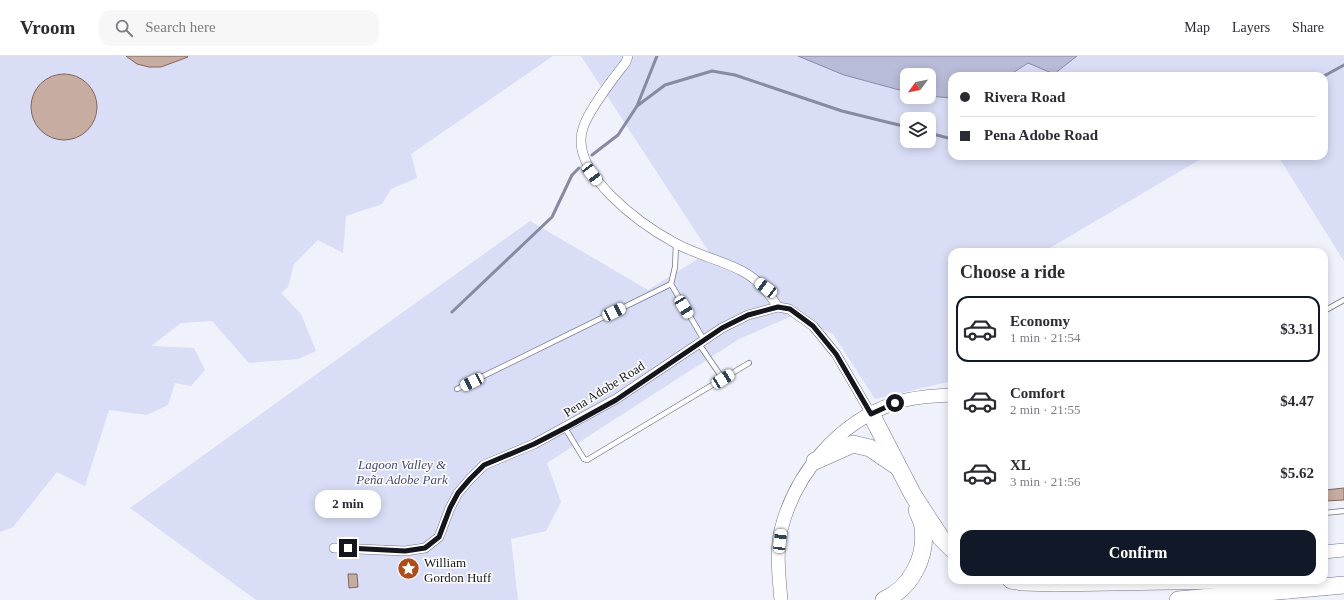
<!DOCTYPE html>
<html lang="en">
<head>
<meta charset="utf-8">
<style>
  body { margin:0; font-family:Georgia,serif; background:#f7f7f7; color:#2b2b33; height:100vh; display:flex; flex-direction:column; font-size:15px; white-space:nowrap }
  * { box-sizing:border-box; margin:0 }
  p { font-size:13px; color:#7c7c81 }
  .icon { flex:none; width:22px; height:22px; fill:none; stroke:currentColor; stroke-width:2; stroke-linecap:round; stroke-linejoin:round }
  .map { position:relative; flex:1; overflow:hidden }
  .drawer { position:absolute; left:948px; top:192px; width:380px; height:336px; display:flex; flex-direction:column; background:#fff; border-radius:12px; box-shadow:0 2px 10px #0003 }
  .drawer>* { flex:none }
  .top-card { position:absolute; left:948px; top:16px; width:380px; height:88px; border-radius:12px; box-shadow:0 2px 10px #0003; display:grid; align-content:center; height:88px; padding:0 12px; background:#fff }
  .needle { width:26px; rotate:238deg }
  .controls { position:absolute; left:900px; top:12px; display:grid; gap:8px }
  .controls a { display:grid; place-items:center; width:36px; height:36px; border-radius:8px; background:#fff; box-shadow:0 2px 10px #0003; font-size:20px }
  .end { position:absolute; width:18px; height:18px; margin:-9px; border:5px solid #14151d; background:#fff; box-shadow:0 0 0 2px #fff }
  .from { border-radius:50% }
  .bubble { position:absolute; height:28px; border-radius:12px; background:#fff; box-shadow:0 2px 10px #0003; font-size:13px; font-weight:800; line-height:28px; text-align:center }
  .car { position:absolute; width:12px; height:24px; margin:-12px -6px; border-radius:5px; box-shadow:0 0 3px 1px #0007; background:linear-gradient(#fff 24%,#345 0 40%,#fff 0 76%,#345 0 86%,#fff 0) }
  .top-card b { display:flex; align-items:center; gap:14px; height:38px; font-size:15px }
  .top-card b+b { border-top:1px solid #e1e1e2 }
  .top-card i { width:10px; height:10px; background:#2b2b33 }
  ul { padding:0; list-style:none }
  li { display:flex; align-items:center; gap:12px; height:66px; margin:0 8px 6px; padding:0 4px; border:2px solid transparent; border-radius:12px }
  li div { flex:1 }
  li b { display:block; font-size:15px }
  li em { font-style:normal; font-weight:800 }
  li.current { border-color:#111827 }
  li>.icon { width:36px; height:36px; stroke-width:1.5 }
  h2 { padding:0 12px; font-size:18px; line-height:48px }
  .primary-button { display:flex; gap:8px; margin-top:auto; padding:8px 12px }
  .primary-button a { flex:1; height:46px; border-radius:12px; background:#111827; color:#fff; font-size:16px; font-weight:800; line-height:46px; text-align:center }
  header { display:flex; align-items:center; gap:24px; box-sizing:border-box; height:56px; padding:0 20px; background:#fff; border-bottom:1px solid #e1e1e2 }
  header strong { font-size:19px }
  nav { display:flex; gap:22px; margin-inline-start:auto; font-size:14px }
  .search { width:280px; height:36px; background:#f7f7f7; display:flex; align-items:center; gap:10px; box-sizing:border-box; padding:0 14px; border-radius:12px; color:#7c7c81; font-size:15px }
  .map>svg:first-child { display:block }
  .green { fill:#d9ddf6; fill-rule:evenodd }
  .water { fill:#b8bcd8; stroke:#878aa0 }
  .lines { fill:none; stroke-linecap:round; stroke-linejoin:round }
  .stream { stroke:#878aa0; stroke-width:3 }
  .building { fill:#c6aca1; stroke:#7f675d }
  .lane-casing { stroke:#74778d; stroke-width:6 }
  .street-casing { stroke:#74778d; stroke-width:10 }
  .secondary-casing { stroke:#74778d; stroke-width:14 }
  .highway-casing { stroke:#74778d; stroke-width:18 }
  .lane { stroke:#fff; stroke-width:4.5 }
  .street { stroke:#fff; stroke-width:9 }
  .secondary { stroke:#fff; stroke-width:13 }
  .highway { stroke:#fff; stroke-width:17 }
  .route { stroke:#14151d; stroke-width:5 }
  .labels { text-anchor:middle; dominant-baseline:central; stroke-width:3; stroke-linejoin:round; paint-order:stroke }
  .street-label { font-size:13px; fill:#14151d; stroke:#fff }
  .park-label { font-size:13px; font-style:italic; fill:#454873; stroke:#fff }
  .poi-label { font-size:13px; fill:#14151d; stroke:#fff; text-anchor:start }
</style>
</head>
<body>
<header>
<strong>Vroom</strong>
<div class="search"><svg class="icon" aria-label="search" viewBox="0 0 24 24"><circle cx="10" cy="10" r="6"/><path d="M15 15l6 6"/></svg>Search here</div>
<nav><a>Map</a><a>Layers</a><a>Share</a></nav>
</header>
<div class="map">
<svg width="1344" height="544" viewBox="0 0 1344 544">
  <rect width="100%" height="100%" fill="#eff1fb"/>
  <!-- green -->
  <g class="green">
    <path d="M0 0H553L411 98 417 122 391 133 382 148 346 160 343 197 318 184 294 208 288 231 281 237 301 258 316 295 298 303 249 307 212 265 181 267 151 290 194 292 205 314 191 330 175 327 168 349 147 359 109 354 85 430 57 416 13 471 0 476Z"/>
    <path d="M581 0H798L844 19 907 36V41L929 40 952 42V100H1206L1048 193 1050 196H952V325L875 343 833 278 792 260 739 283 547 407 561 446 546 475 511 483 518 544H256L130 452 530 165 648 234 709 196ZM907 63H929V85H907Z"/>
    <path d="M1077 0H1344V205L1278 100H1324V20H1008L1028 7 1054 18Z"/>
  </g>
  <!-- water -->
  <path class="water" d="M798 0H1077L1054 18 1028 7 1008 20H952V42L929 40V19H907V36L844 19Z"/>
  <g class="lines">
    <!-- stream -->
    <g class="stream">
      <path d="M1324 20 1344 9"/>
      <path d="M637 50 657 0"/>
      <path d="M929 77 952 83"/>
      <path d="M592 99 618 79 637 50 665 29 712 15 735 19 842 55 907 71"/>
      <path d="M452 256 552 161 572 119 579 112"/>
    </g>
  </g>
  <!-- building -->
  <g class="building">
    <path d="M126 0H187L188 1 161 11H149L137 8Z"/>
    <circle cx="64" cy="51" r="33"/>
    <path d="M1344 432V444L1326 445 1325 434Z"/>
    <path d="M348 518H357L358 531 349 532Z"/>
  </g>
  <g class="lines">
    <defs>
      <g id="lane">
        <path d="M676 188 675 211 671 228 704 284"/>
        <path d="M1324 255 1344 244"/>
        <path d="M699 288 723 323"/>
        <path d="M457 333 671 228"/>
        <path d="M565 372 584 403 587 404 749 307"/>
        <path d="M1324 457 1344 455"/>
      </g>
      <g id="street">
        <path d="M628 0 626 6C613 23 589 53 583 72 568 117 642 169 675 187 697 199 721 204 742 215 758 223 769 237 778 251"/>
        <path d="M334 492 405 495 425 492 439 481 450 452 458 437 470 423 484 409 534 388 616 343 722 272 748 259 778 251 789 253 813 270 836 298 871 358"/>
      </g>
      <g id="secondary">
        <path d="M1324 496 1344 494"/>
        <path d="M781 544C779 521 776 496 781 474 795 417 839 366 895 347 913 341 933 340 952 339"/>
      </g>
      <g id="highway">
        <path d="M871 358 913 439 941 482 952 493"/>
        <path d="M815 405 853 388 870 392 895 409"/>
        <path d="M1011 524 1023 526 1055 527 1224 524 1288 534"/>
        <path d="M884 544C911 532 927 501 923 472 923 466 919 460 917 454"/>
        <path d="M1178 544 1344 529"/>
      </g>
    </defs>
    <!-- lane casing -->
    <use href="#lane" class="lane-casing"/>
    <!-- street casing -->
    <use href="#street" class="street-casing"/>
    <!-- secondary casing -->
    <use href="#secondary" class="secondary-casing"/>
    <!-- highway casing -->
    <use href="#highway" class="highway-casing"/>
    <!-- lane -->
    <use href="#lane" class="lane"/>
    <!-- street -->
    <use href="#street" class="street"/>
    <!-- secondary -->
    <use href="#secondary" class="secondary"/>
    <!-- highway -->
    <use href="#highway" class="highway"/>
  </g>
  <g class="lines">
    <!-- route -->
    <path class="route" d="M348 492 405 495 425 492 439 481 450 452 458 437 470 423 484 409 534 388 569 370 616 344 722 272 748 259 778 251 790 253 813 270 836 298 871 358 895 347"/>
  </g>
  <!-- icons -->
  <defs>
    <symbol id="sight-disc" viewBox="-11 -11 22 22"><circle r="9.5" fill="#b04b1a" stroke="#fff"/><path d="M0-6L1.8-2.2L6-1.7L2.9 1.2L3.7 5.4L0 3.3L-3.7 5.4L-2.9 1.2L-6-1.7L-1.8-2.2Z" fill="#fff"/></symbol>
  </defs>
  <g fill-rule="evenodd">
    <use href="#sight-disc" x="396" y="500" width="25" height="25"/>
  </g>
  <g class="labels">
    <!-- street labels -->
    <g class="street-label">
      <text transform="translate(604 333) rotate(-32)">Pena Adobe Road</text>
    </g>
    <!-- park labels -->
    <g class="park-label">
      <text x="402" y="408">Lagoon Valley &amp;<tspan x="402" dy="15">Peña Adobe Park</tspan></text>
    </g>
    <!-- poi labels -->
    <g class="poi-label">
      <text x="424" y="506">William<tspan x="424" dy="15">Gordon Huff</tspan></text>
    </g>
  </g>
</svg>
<div class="controls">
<a><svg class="needle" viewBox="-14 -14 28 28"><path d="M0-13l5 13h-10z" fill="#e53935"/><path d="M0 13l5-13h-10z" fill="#7c7c81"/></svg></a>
<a><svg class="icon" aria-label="layers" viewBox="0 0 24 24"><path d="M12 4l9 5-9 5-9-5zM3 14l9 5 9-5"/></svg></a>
</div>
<i class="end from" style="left:895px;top:347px"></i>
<i class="end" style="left:348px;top:492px"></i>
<div class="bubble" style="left:315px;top:434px;width:66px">2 min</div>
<i class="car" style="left:592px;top:118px;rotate:143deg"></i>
<i class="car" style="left:766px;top:232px;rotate:307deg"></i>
<i class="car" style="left:684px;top:251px;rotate:149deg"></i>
<i class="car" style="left:614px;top:256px;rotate:64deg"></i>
<i class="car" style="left:723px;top:323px;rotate:58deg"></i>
<i class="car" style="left:472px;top:326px;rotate:244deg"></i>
<i class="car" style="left:780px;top:485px;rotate:7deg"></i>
<div class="top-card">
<b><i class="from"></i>Rivera Road</b>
<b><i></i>Pena Adobe Road</b>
</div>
<section class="drawer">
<h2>Choose a ride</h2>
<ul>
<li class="current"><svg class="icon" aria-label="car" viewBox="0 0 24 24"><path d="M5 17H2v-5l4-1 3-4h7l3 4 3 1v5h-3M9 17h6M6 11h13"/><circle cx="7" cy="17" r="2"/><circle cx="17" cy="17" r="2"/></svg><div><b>Economy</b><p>1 min · 21:54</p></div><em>$3.31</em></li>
<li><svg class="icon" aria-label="car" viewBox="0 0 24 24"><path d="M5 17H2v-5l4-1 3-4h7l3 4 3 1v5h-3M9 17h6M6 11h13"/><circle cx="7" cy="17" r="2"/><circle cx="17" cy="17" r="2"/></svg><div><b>Comfort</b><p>2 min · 21:55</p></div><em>$4.47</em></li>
<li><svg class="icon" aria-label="car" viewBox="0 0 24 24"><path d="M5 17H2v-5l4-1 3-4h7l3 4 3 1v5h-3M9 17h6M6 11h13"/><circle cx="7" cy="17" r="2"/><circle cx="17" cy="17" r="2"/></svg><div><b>XL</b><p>3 min · 21:56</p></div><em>$5.62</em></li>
</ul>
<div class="primary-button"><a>Confirm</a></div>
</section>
</div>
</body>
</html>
